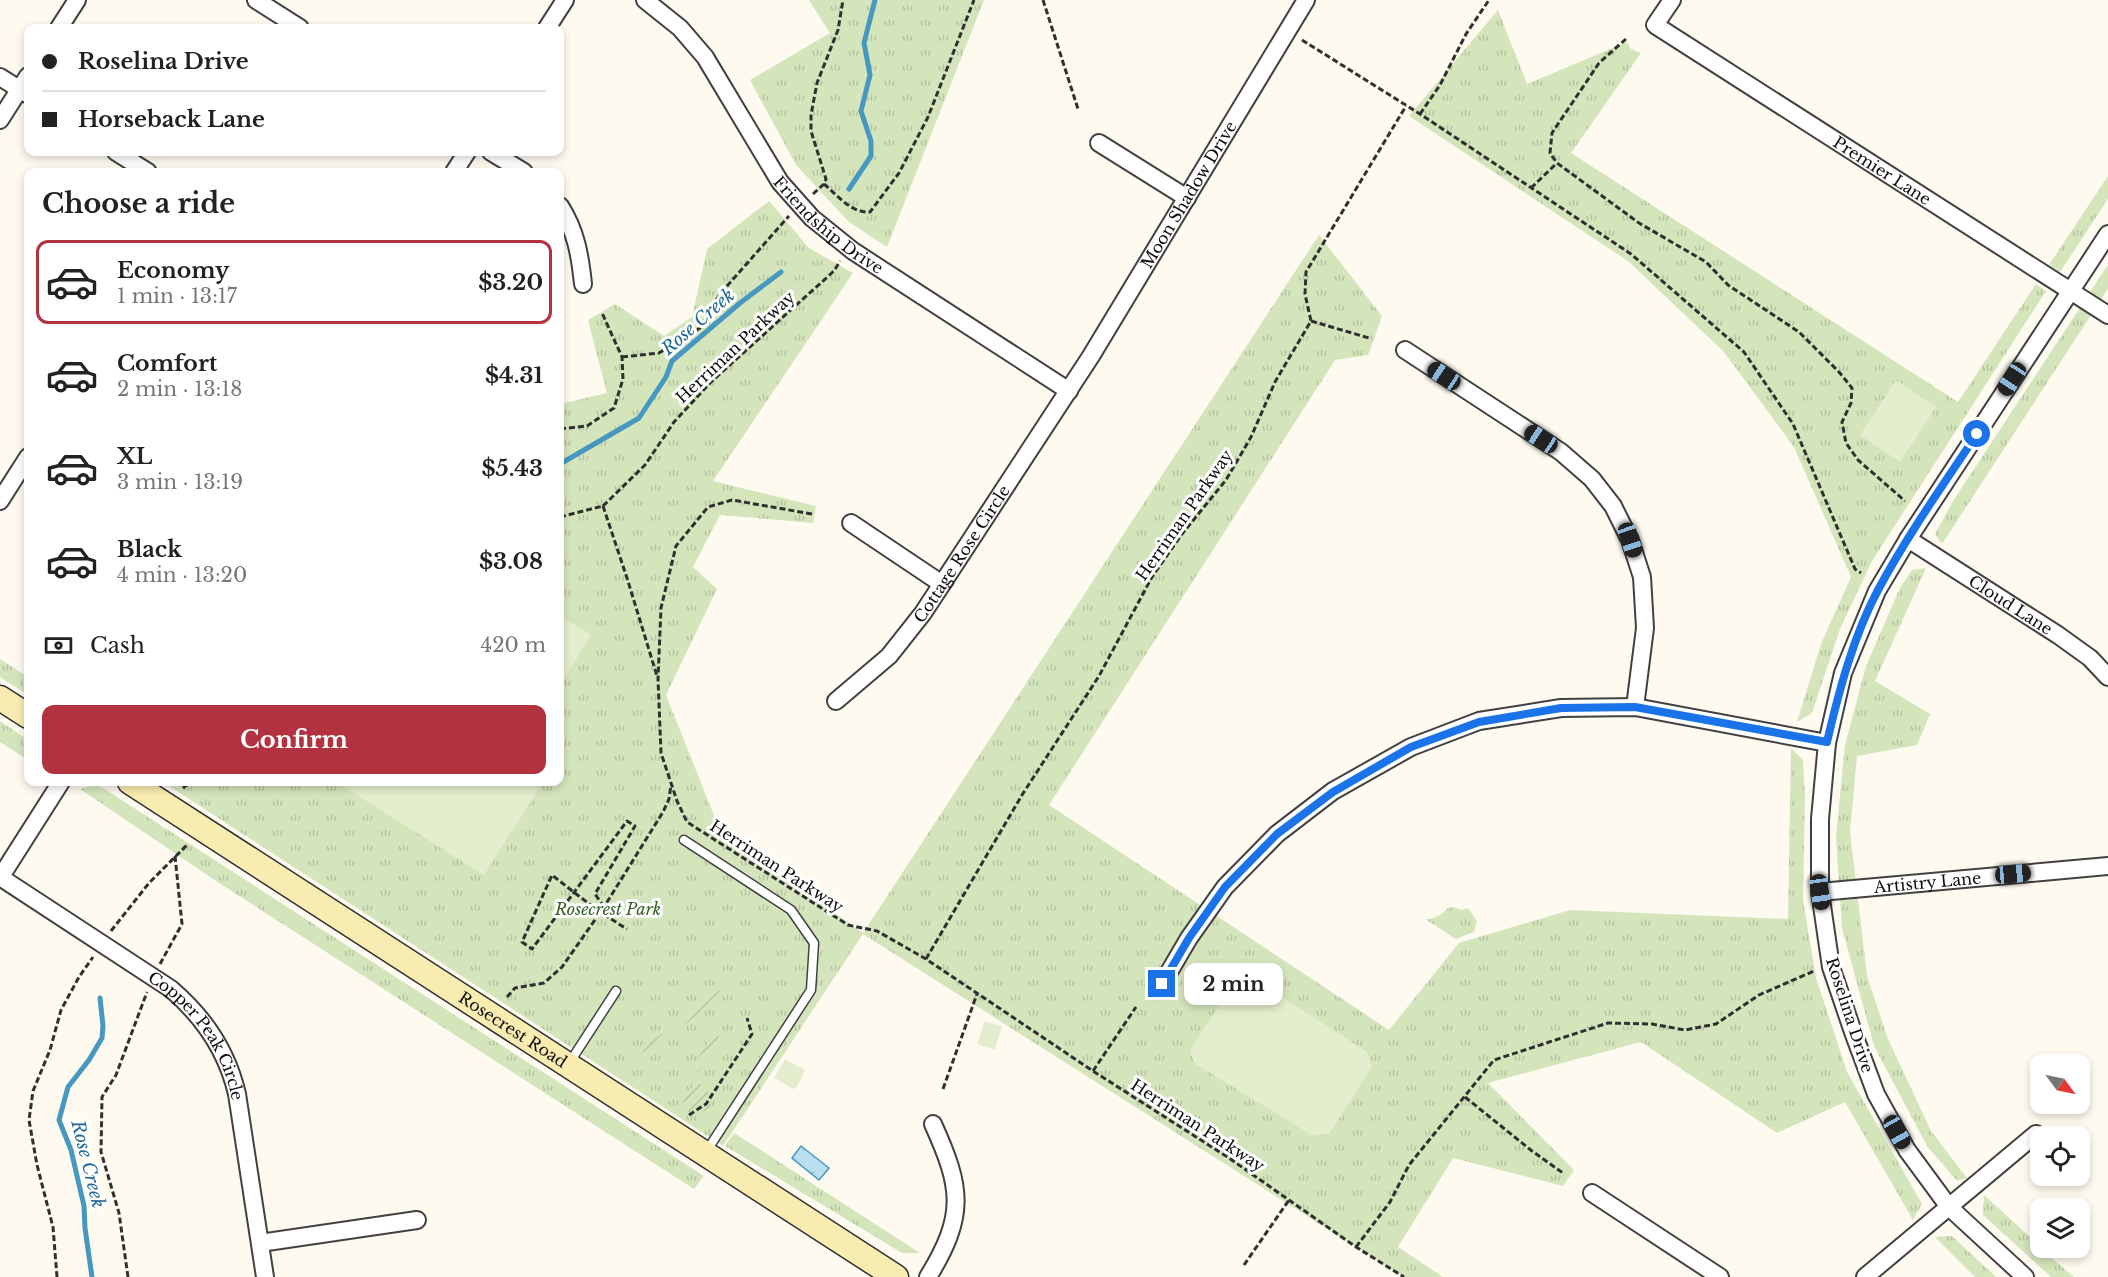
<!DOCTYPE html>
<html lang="en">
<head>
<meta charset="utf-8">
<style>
  body { margin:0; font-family:"Libre Baskerville",serif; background:#f2f2f2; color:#222; height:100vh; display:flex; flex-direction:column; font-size:22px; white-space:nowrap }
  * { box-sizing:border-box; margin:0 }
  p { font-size:20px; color:#767676 }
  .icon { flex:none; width:33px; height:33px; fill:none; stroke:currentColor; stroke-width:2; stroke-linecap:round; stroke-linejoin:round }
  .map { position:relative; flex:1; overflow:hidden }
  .details { position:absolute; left:24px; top:168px; width:540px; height:618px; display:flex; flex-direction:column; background:#fff; border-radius:12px; box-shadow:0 3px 9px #0003 }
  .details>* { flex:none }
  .hud { position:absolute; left:24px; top:24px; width:540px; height:132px; border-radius:12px; box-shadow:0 3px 9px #0003; display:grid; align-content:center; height:132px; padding:0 18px; background:#fff }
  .needle { width:39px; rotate:123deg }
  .buttons { position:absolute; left:2030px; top:1054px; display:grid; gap:12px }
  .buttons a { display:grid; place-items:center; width:60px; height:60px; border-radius:12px; background:#fff; box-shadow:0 3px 9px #0003; font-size:30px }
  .end { position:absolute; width:27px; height:27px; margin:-14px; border:8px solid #1a73e8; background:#fff; box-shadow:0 0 0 3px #fff }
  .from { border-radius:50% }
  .bubble { position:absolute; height:42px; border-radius:12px; background:#fff; box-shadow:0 3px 9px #0003; font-size:20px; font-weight:700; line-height:42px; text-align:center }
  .car { position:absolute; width:18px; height:36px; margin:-18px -9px; border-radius:8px; box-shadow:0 0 4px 2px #0007; background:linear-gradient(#222 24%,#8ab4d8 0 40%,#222 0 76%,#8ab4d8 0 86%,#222 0) }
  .hud b { display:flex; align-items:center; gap:21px; height:57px; font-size:22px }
  .hud b+b { border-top:2px solid #e0e0e0 }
  .hud i { width:15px; height:15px; background:#222 }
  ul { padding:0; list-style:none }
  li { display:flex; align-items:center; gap:18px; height:84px; margin:0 12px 9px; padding:0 6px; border:3px solid transparent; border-radius:12px }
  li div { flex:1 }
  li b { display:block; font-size:22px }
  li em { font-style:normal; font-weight:700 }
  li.on { border-color:#b23240 }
  li>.icon { width:54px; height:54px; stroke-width:1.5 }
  h2 { padding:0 18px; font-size:27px; line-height:72px }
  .pay { display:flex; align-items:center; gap:15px; height:66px; padding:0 18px; font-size:22px }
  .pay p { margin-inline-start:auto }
  .primary-button { display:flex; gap:12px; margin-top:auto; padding:12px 18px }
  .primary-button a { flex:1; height:69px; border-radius:12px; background:#b23240; color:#fff; font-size:24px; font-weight:700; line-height:69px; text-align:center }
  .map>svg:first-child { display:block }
  .grass { fill:url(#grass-tufts) }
  .garden { fill:url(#garden-furrows) }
  .pitch { fill:#e4edcd }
  .water { fill:url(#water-ripples); stroke:#4698c1; stroke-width:1.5 }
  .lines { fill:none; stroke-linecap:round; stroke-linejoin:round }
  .stream { stroke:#4698c1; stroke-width:5 }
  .lane-casing { stroke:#414141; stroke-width:11 }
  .street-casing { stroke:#414141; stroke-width:20 }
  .secondary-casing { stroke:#303030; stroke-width:27 }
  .path { stroke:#303030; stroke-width:3; stroke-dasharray:6 3; stroke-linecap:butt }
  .lane { stroke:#fff; stroke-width:8 }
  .street { stroke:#fff; stroke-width:16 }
  .secondary { stroke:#f8ecb1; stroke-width:24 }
  .route { stroke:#1a73e8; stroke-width:8 }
  .labels { text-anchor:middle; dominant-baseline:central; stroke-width:6; stroke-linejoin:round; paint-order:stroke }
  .street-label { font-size:16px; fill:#0e0e0e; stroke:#fff }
  .park-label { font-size:16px; font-style:italic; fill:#346024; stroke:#fff }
  .water-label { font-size:18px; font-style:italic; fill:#226a95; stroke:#fff }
</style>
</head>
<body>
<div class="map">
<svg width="2108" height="1277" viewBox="0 0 2108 1277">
  <defs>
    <pattern id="grass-tufts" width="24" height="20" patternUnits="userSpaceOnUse" patternTransform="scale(1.5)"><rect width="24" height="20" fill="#d4e5bc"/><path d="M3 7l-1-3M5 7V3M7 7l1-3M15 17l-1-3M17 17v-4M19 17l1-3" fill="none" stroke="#b5c3a0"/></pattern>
    <pattern id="garden-furrows" width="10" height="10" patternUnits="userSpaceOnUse" patternTransform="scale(1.5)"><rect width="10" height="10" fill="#d4e5bc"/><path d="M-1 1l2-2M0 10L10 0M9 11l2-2" fill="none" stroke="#b5c3a0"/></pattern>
    <pattern id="water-ripples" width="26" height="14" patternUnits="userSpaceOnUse" patternTransform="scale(1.5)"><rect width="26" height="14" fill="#b9dff1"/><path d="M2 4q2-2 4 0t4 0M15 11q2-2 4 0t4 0" fill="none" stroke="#9ebecd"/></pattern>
  </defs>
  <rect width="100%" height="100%" fill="#fefaf0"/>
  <!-- grass -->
  <g class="grass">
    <path d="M809 0H984L887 247 849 222 796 165 750 80 830 33Z"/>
    <path d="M1498 10 1527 84 1627 42 1631 49 1641 53 1571 153 1958 402 2036 284 2046 291 1872 561 1840 629 1812 713 1797 722 1821 644 1851 577 1794 447 1724 352 1628 261 1409 116Z"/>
    <path d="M2108 176V199L2060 272 2049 265Z"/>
    <path d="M769 201 809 248 853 273 713 481 816 506 813 523 720 515 693 567 717 589 666 695 721 833 863 933 1319 235 1382 316 1368 355 1335 360 1049 805 1389 1030 1459 943 1570 910 1788 919 1791 748 1803 760 1805 797 1803 900 1816 978 1847 1072 1922 1204 1913 1220 1845 1102 1777 1133 1641 1042 1488 1083 1574 1170 1563 1186 1453 1158 1398 1247 1443 1277H1403L863 934 723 1146 163 782H560V404L607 393 588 320 615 304 664 336 692 317 707 249Z"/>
    <path d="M2108 265V289L1942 544 1935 534 1953 501Z"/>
    <path d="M1926 568 1875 681 1930 714 1917 745 1857 756 1850 832 1867 976 1888 1039 1931 1131 1967 1178 1957 1181 1927 1146 1874 1046 1842 928 1836 837 1845 745 1866 666 1900 588 1912 570Z"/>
    <path d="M0 659 28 677V695L0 677Z"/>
    <path d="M0 721 28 740V760L0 742Z"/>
    <path d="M95 785 103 788 704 1176 694 1189 216 881 80 789Z"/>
    <path d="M1454 907 1462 910 1468 908 1477 921 1474 932 1456 939 1425 919C1433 920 1443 914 1448 908Z"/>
    <path d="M734 1133 920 1253H902L725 1146Z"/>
    <path d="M1984 1195 2040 1246V1248L2074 1277H2051L1983 1215Z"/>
    <path d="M1952 1236 1996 1277H1975L1935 1237Z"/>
  </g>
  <!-- garden -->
  <g class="garden">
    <path d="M717 986 720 987 718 998 659 1045 641 1053 640 1050 714 995Z"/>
    <path d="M716 1034 720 1038C714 1050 707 1062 697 1073H692L691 1068 711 1038Z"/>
    <path d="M701 1084 709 1093 711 1107 695 1116 680 1107 693 1086Z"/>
  </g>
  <!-- pitch -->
  <g class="pitch">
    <path d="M1896 380 1936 407 1900 462 1860 435Z"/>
    <path d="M560 615 591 635 560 686Z"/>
    <path d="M336 782H543L484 875Z"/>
    <path d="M1255 979 1367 1052 1372 1067 1329 1134 1313 1136 1194 1063 1190 1050 1235 981Z"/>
    <path d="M985 1021 1002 1026 995 1050 977 1044Z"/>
    <path d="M785 1059 805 1070 797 1087 793 1089 774 1078Z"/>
  </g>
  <!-- water -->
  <path class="water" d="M801 1146 829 1168 819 1180 792 1158Z"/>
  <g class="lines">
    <!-- stream -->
    <g class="stream">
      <path d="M849 189 871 156V141L861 111 870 75 864 43 875 0"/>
      <path d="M560 464 639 418 666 377 672 361 740 303 781 272"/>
      <path d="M92 1277 85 1228 84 1206 71 1150 59 1120 68 1087 89 1060 102 1038 103 1026 100 998"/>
    </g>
    <defs>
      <g id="lane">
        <path d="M684 840 791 910 814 943 811 990 706 1152"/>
        <path d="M568 1065 616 991"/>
      </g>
      <g id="street">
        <path d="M256 0 300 28"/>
        <path id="s1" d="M645 0 680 28 705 57 780 182 812 218 853 251 1069 391"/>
        <path id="s2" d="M1672 0 1655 25 2108 315"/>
        <path d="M59 28 77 0"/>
        <path d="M547 28 565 0"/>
        <path d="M0 77 27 94"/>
        <path d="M0 120 28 76"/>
        <path d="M1099 143 1187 198"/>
        <path d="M116 152 148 172"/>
        <path d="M491 152 524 172"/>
        <path d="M454 172 467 152"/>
        <path d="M560 206C576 231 580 255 583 284"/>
        <path d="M1405 350 1561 452 1592 479 1613 506 1630 540 1642 577 1645 628 1635 707"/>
        <path d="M0 501 28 457"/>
        <path d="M851 523 942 584"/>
        <path id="s3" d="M1908 539 2058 635 2090 658 2108 677"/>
        <path id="s4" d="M836 701 889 656 923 613 1091 356 1306 0"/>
        <path id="s5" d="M0 877 171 989C205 1018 227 1051 237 1094L265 1277"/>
        <path d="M0 878 61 782"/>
        <path id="s6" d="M1820 892 2108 866"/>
        <path d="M1162 984 1189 938 1225 887 1277 834 1333 791 1411 747 1479 721 1561 708 1635 707 1827 743"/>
        <path d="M1592 1193 1720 1277"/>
        <path d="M260 1243 417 1220"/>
        <path d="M928 1277C966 1215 962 1188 933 1124"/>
        <path d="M1865 1277 2036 1134"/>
        <path d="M2025 1277 1949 1207 1907 1150 1876 1094 1853 1032 1831 967 1820 892V819L1827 743 1843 673 1877 591 1908 539 2108 234"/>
      </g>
      <g id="secondary">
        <path d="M0 698 28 716"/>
        <path id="s7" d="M130 782 896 1277"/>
      </g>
    </defs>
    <!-- lane casing -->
    <use href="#lane" class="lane-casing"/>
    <!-- street casing -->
    <use href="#street" class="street-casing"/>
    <!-- secondary casing -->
    <use href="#secondary" class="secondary-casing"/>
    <!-- path -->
    <g class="path">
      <path d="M1043 0 1078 109"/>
      <path d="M1626 39 1599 63 1552 133 1550 153 1557 163 1639 223 1706 262 1728 285 1799 332 1839 372 1852 388 1851 403 1842 422 1846 443 1858 460 1905 501"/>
      <path d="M1302 40 1420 114 1631 254 1744 352 1793 424 1855 569 1861 573"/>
      <path d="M1420 114 1440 85 1466 34 1489 0"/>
      <path d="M824 184C838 196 851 213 870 212L899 173 928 117 974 0"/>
      <path d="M1531 188 1557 163"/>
      <path d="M813 194 824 184 826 179 811 131V115L817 83 838 30 843 0"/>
      <path d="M1311 321 1369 338"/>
      <path d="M622 357 659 353 700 328 720 294 789 216"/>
      <path d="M560 429 587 426 614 408 623 379 622 357 602 313"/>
      <path d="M603 506 645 465 674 422 711 382 834 271 840 261"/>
      <path d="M603 506 627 578 657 676"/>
      <path d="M812 514 732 500 708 507 676 546 661 608 658 679 661 753 677 801 687 822 848 925 877 931 926 959 1093 1071 1229 1158 1356 1247 1404 1277"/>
      <path d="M560 517 603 506"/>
      <path d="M183 788 190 782"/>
      <path d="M604 907 595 894 635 826 627 821 532 949 522 942 552 875C576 894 600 913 627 929"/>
      <path d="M111 931 149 883 188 844"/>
      <path d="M926 959 1022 795 1099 676 1152 577 1182 534 1226 480 1251 437 1275 382 1311 321 1305 294 1306 272 1406 106"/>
      <path d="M160 964 182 924 175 856"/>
      <path d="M507 997 515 988 544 983 562 967 604 907 663 812 669 799 671 785"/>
      <path d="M1093 1071 1136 1007"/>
      <path d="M943 1089 977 994"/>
      <path d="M1465 1097 1532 1151 1563 1173"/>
      <path d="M689 1115 706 1104 752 1034 747 1018"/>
      <path d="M1356 1247 1390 1202 1409 1165 1494 1060 1608 1023 1652 1024 1685 1030 1716 1024 1759 995 1814 971"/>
      <path d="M1244 1265 1289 1200"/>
      <path d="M57 1277 53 1227 37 1165 29 1120 33 1091 50 1050 61 1010 79 977 93 957"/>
      <path d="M128 1277 119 1213 101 1152 102 1097 116 1075 147 992"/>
    </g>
    <!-- lane -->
    <use href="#lane" class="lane"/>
    <!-- street -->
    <use href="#street" class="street"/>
    <!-- secondary -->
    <use href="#secondary" class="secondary"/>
  </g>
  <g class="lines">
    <!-- route -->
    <path class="route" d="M1162 984 1189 938 1225 887 1277 834 1333 792 1411 747 1479 722 1561 708 1635 707 1827 742C1839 691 1853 637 1878 590 1907 536 1943 485 1977 434"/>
  </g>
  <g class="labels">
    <!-- street labels -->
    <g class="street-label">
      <text stroke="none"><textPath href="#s2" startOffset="300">Premier Lane</textPath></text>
      <text stroke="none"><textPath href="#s4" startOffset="620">Moon Shadow Drive</textPath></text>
      <text stroke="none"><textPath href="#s1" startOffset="294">Friendship Drive</textPath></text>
      <text transform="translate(735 347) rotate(-43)">Herriman Parkway</text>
      <text transform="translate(1184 515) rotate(-55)">Herriman Parkway</text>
      <text stroke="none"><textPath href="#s4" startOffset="195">Cottage Rose Circle</textPath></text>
      <text stroke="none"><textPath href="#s3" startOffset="122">Cloud Lane</textPath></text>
      <text transform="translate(777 866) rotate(33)">Herriman Parkway</text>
      <text stroke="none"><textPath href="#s6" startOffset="108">Artistry Lane</textPath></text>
      <text transform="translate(1850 1015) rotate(72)">Roselina Drive</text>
      <text stroke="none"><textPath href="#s7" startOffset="456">Rosecrest Road</textPath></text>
      <text stroke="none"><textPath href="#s5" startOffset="258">Copper Peak Circle</textPath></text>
      <text transform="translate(1198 1125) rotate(33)">Herriman Parkway</text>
    </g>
    <!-- park labels -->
    <g class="park-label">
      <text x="608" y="909">Rosecrest Park</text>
    </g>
    <!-- water labels -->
    <g class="water-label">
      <text transform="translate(698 322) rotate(-41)">Rose Creek</text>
      <text transform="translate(88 1164) rotate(76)">Rose Creek</text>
    </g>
  </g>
</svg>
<div class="buttons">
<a><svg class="needle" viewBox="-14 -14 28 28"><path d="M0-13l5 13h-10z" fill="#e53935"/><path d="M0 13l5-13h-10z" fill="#767676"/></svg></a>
<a><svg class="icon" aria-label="locate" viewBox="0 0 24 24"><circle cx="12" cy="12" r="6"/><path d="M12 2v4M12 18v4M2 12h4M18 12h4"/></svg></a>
<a><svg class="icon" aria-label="layers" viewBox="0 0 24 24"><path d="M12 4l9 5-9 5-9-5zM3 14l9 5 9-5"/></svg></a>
</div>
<i class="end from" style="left:1977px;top:434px"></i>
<i class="end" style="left:1162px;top:984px"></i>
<div class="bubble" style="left:1184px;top:963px;width:99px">2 min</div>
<i class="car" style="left:1444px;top:376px;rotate:303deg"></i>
<i class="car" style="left:2012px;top:379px;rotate:213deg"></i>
<i class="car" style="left:1541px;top:439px;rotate:303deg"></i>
<i class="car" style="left:1630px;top:540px;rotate:161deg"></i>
<i class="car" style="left:2013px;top:874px;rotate:85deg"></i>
<i class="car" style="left:1820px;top:892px;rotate:172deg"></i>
<i class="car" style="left:1897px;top:1132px;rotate:151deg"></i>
<div class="hud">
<b><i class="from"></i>Roselina Drive</b>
<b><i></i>Horseback Lane</b>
</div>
<section class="details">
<h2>Choose a ride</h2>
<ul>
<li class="on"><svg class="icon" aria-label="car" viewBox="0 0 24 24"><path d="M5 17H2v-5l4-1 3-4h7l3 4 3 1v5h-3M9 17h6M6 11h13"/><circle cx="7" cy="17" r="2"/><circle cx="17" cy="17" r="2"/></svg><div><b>Economy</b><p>1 min · 13:17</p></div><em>$3.20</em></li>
<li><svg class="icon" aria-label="car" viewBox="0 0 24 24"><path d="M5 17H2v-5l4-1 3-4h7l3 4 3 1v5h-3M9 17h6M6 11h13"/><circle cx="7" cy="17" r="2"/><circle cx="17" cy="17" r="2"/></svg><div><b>Comfort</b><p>2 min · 13:18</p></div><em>$4.31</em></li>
<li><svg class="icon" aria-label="car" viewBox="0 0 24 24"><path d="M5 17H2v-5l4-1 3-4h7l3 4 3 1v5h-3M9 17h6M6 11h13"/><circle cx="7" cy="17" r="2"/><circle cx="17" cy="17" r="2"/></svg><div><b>XL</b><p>3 min · 13:19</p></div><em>$5.43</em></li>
<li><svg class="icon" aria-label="car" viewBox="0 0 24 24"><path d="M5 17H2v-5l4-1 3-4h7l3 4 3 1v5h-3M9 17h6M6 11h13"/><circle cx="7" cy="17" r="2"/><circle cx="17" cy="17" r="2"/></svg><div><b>Black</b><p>4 min · 13:20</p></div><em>$3.08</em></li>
</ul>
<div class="pay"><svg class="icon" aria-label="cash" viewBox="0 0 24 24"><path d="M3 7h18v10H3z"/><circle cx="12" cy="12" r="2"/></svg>Cash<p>420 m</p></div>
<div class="primary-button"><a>Confirm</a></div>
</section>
</div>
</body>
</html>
